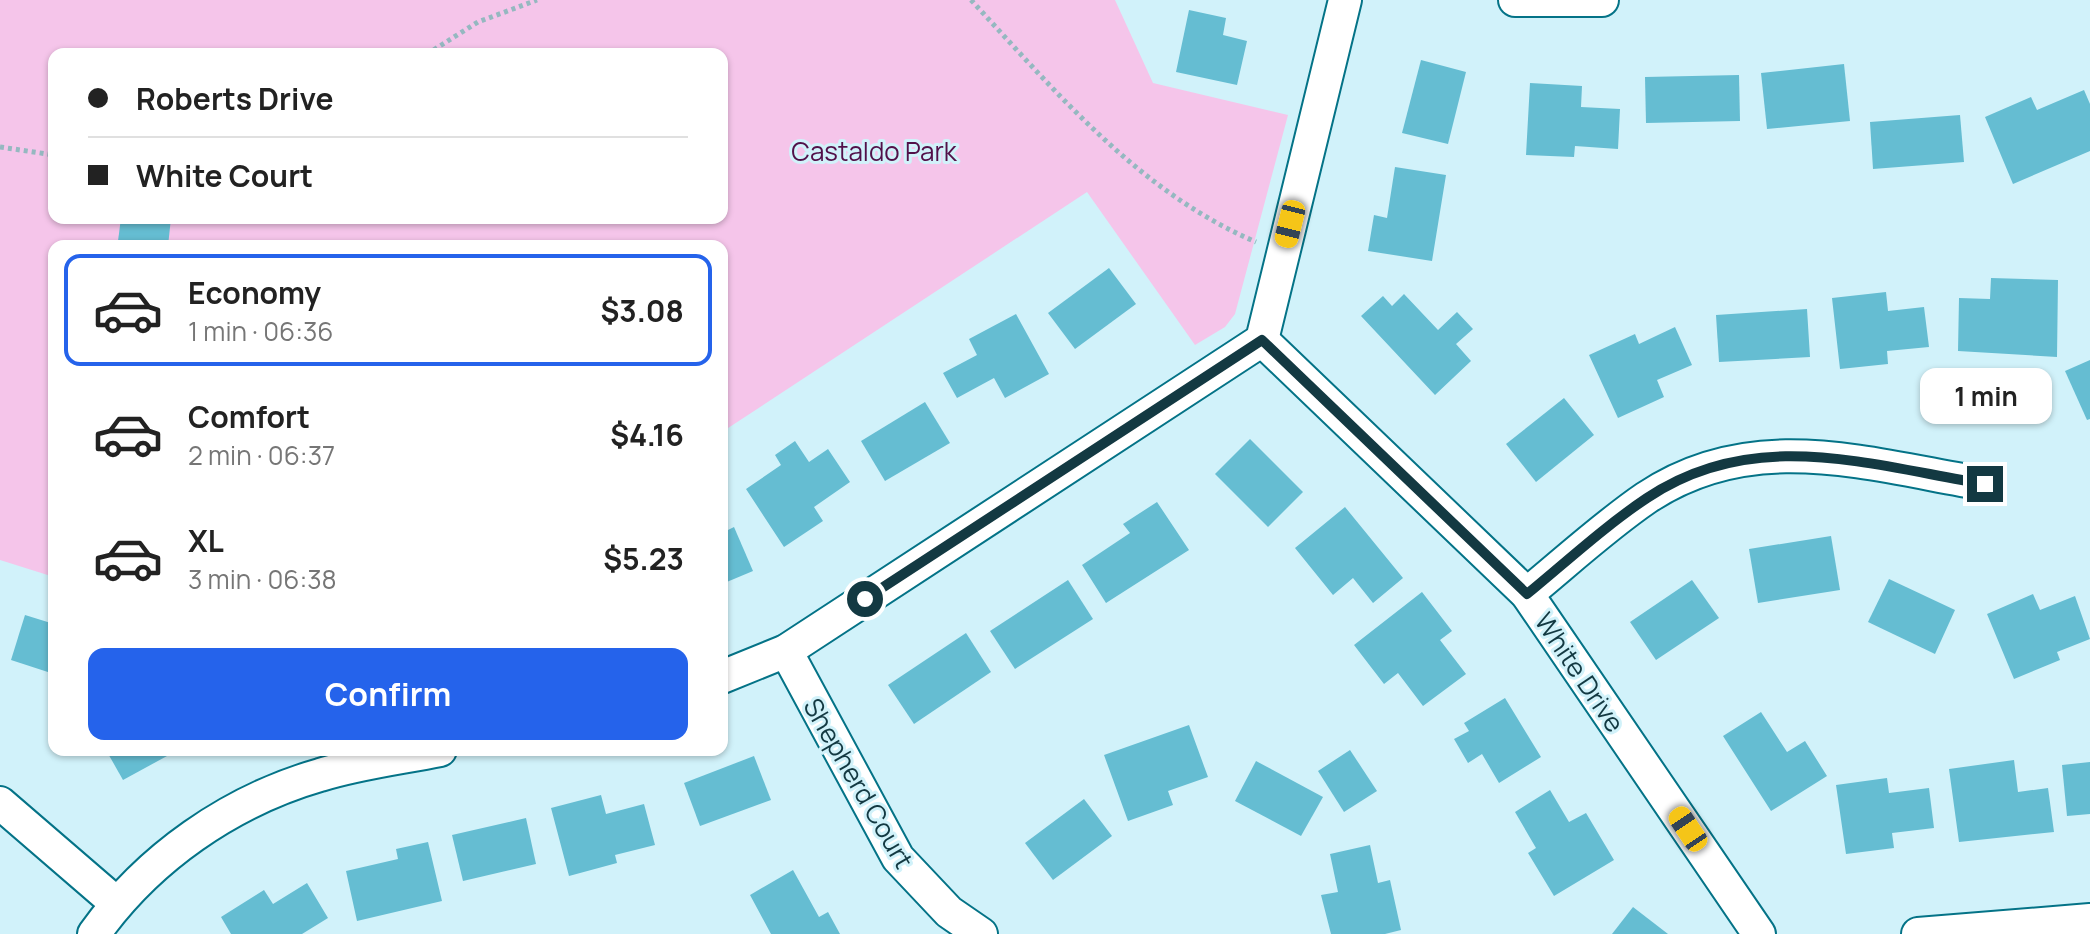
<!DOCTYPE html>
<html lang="en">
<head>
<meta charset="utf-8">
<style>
  body { margin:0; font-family:Manrope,sans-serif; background:#f2f2f2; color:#222; height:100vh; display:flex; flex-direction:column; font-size:30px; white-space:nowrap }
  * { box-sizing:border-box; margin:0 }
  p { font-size:26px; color:#767676 }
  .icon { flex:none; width:44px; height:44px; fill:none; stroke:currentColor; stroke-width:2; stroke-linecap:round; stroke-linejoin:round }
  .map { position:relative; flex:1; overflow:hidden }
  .side { position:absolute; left:48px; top:240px; width:680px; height:516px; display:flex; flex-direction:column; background:#fff; border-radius:16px; box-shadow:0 2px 6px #0004 }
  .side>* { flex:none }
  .top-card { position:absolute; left:48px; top:48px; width:680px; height:176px; border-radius:16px; box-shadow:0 2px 6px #0004; display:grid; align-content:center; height:176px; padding:0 40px; background:#fff }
  .end { position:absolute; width:36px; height:36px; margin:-18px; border:10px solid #133942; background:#fff; box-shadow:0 0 0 4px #fff }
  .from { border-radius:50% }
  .bubble { position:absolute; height:56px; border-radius:16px; background:#fff; box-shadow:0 2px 6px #0004; font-size:26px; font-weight:700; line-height:56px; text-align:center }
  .car { position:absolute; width:24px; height:48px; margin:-24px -12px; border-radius:10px; box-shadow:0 0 6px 2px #0007; background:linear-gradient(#f5c518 24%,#345 0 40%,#f5c518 0 76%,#345 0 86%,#f5c518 0) }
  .top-card b { display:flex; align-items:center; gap:28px; height:76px; font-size:30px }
  .top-card b+b { border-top:2px solid #e0e0e0 }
  .top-card i { width:20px; height:20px; background:#222 }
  ul { padding:14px 0 0; list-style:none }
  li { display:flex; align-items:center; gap:24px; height:112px; margin:0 16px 12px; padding:0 24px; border:4px solid transparent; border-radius:16px }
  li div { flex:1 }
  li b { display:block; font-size:30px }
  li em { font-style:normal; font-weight:700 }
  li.current { border-color:#2563eb }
  li>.icon { width:72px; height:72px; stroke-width:1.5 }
  .cta { display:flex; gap:16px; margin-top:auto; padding:16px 40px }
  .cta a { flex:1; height:92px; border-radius:16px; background:#2563eb; color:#fff; font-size:32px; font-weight:700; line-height:92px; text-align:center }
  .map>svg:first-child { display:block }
  .green { fill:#f5c5ea; fill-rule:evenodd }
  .building { fill:#65bdd2 }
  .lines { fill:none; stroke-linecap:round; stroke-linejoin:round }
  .minor-casing { stroke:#047387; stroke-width:36 }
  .path { stroke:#95b8c0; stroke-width:5; stroke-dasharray:4 4; stroke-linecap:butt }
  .minor { stroke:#fff; stroke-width:32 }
  .route { stroke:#133942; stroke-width:10 }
  .labels { text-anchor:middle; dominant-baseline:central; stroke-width:6; stroke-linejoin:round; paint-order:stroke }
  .park-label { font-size:26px; fill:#521049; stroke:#d1f2fa }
  .street-label { font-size:26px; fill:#133942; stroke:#d1f2fa }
</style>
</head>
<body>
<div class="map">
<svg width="2090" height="934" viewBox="0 0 2090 934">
  <rect width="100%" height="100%" fill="#d1f2fa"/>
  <!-- green -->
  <path class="green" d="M0 0H1115L1153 83 1288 115 1235 314 1225 327 1195 345 1087 192 722 432V246H54V577L0 560ZM54 54H722V218H54Z"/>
  <!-- building -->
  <g class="building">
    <path d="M1189 10 1226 18 1223 35 1247 41 1237 85 1176 72Z"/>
    <path d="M1421 60 1466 72 1448 144 1402 133Z"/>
    <path d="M1844 64 1850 121 1767 129 1761 73Z"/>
    <path d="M1739 75 1740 121 1646 123 1645 77Z"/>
    <path d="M1530 83 1582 86 1581 107 1620 109 1618 149 1575 146 1574 157 1526 155Z"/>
    <path d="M2084 90 2090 104V151L2013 184 1985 117 2031 97 2037 110Z"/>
    <path d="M1960 115 1964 162 1873 169 1870 122Z"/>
    <path d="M1395 167 1446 175 1432 261 1368 251 1374 215 1387 218Z"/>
    <path d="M121 218H171L168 246H125L118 241Z"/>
    <path d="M1109 268 1136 304 1075 349 1048 313Z"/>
    <path d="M1991 278 2058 280 2057 357 1958 351 1959 298 1990 299Z"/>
    <path d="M1886 292 1888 311 1924 307 1929 347 1887 351 1888 364 1840 369 1832 298Z"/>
    <path d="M1404 294 1438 330 1457 312 1473 329 1456 344 1471 361 1435 395 1361 316 1383 296 1392 306Z"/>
    <path d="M1807 309 1810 357 1719 362 1716 315Z"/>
    <path d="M1016 314 1049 374 1005 398 994 378 957 398 943 373 977 355 969 339Z"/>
    <path d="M1675 327 1692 365 1657 380 1664 397 1618 418 1589 355 1635 334 1639 344Z"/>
    <path d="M2090 360V419L2087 420 2065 371Z"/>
    <path d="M1564 398 1594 435 1536 482 1506 444Z"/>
    <path d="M925 402 950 443 885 481 861 441Z"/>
    <path d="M1250 439 1303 492 1268 527 1215 474Z"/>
    <path d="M795 441 809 462 828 449 850 482 814 507 823 521 784 547 746 489 781 465 775 455Z"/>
    <path d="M1157 502 1189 550 1106 603 1082 565 1130 533 1123 524Z"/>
    <path d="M1345 507 1403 578 1373 603 1353 578 1333 595 1295 548Z"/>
    <path d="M734 527 753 571 722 584V533Z"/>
    <path d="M1831 536 1840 590 1758 603 1749 549Z"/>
    <path d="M1889 579 1955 610 1935 654 1868 622Z"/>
    <path d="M1068 580 1093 619 1015 669 990 631Z"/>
    <path d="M1692 580 1719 618 1656 660 1630 622Z"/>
    <path d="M1422 592 1452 631 1440 640 1466 674 1423 706 1398 673 1384 684 1354 645Z"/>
    <path d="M2033 594 2040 610 2075 596 2090 639 2057 652 2060 660 2014 679 1987 614Z"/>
    <path d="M25 615 54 624V674L11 660Z"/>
    <path d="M966 633 991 672 914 724 888 685Z"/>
    <path d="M1505 698 1541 757 1499 783 1482 754 1468 763 1454 739 1469 731 1464 723Z"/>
    <path d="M1761 712 1787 752 1805 741 1827 776 1771 811 1723 736Z"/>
    <path d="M1189 725 1208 777 1168 791 1173 805 1128 821 1104 755Z"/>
    <path d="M106 750H178L123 780Z"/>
    <path d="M1350 750 1377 791 1344 812 1318 771Z"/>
    <path d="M754 756 771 800 700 826 684 783Z"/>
    <path d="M2014 760 2018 792 2048 788 2054 832 1959 842 1949 769Z"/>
    <path d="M1256 761 1323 797 1301 836 1235 801Z"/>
    <path d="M2090 762V814L2067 816 2062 765Z"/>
    <path d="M1887 778 1889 793 1929 788 1934 828 1892 833 1894 848 1846 854 1836 785Z"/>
    <path d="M1550 790 1569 822 1586 813 1614 860 1554 896 1528 853 1536 848 1515 812Z"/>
    <path d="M601 795 606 814 644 804 655 845 615 855 617 863 569 876 551 808Z"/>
    <path d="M1084 799 1112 836 1053 880 1025 843Z"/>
    <path d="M526 818 536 864 463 881 452 835Z"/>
    <path d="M428 842 442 901 357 921 346 871 398 859 396 849Z"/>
    <path d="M1370 845 1378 883 1390 880 1401 930 1385 934H1331L1321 895 1338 892 1330 854Z"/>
    <path d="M793 870 819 917 828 912 840 934H771L750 895Z"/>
    <path d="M307 883 328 918 302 934H231L221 917 264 890 273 904Z"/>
    <path d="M1633 907 1668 934H1612Z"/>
  </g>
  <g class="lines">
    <defs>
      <g id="minor">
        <path d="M1515 0H1602"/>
        <path d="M1262 340 1527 594 1759 934"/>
        <path d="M1527 594C1566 562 1605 526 1646 498 1753 426 1869 465 1985 484"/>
        <path d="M786 651 898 858 949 912 981 934"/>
        <path d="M722 677 786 651 1262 340 1345 0"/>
        <path d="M0 803 116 903"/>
        <path d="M94 934C148 858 230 801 320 775 358 763 400 758 440 750"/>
        <path d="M1918 934 2090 920"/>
      </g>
    </defs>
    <!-- minor casing -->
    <use href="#minor" class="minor-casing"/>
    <!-- path -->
    <g class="path">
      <path d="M971 0C1056 92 1139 192 1256 242"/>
      <path d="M427 54 478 22 537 0"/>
      <path d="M0 147 54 155"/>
    </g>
    <!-- minor -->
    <use href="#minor" class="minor"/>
  </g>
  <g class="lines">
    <!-- route -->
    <path class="route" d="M865 599 1262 340 1527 594C1566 562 1605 526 1647 498 1754 426 1868 465 1985 484"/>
  </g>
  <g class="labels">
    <!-- park labels -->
    <g class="park-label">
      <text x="874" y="151">Castaldo Park</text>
    </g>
    <!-- street labels -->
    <g class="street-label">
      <text transform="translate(1580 672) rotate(56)">White Drive</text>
      <text transform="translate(859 783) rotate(60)">Shepherd Court</text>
    </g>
  </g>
</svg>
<i class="end from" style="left:865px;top:599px"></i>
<i class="end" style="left:1985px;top:484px"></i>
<div class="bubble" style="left:1920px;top:368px;width:132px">1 min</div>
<i class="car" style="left:1290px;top:224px;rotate:194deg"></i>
<i class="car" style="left:1688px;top:829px;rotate:326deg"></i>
<div class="top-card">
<b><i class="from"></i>Roberts Drive</b>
<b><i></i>White Court</b>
</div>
<section class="side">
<ul>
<li class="current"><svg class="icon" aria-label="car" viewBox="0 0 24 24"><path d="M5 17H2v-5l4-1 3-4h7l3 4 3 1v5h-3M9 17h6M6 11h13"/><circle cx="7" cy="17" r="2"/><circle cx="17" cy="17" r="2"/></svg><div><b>Economy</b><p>1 min · 06:36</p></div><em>$3.08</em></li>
<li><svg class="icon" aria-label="car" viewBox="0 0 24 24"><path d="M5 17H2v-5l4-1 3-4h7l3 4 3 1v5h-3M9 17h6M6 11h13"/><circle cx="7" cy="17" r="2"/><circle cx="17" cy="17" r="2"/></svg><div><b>Comfort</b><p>2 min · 06:37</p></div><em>$4.16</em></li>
<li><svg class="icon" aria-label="car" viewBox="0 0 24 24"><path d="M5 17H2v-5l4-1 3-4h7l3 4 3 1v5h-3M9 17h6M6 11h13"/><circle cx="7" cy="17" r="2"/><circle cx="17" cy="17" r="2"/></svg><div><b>XL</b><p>3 min · 06:38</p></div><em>$5.23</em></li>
</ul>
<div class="cta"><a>Confirm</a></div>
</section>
</div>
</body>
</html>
